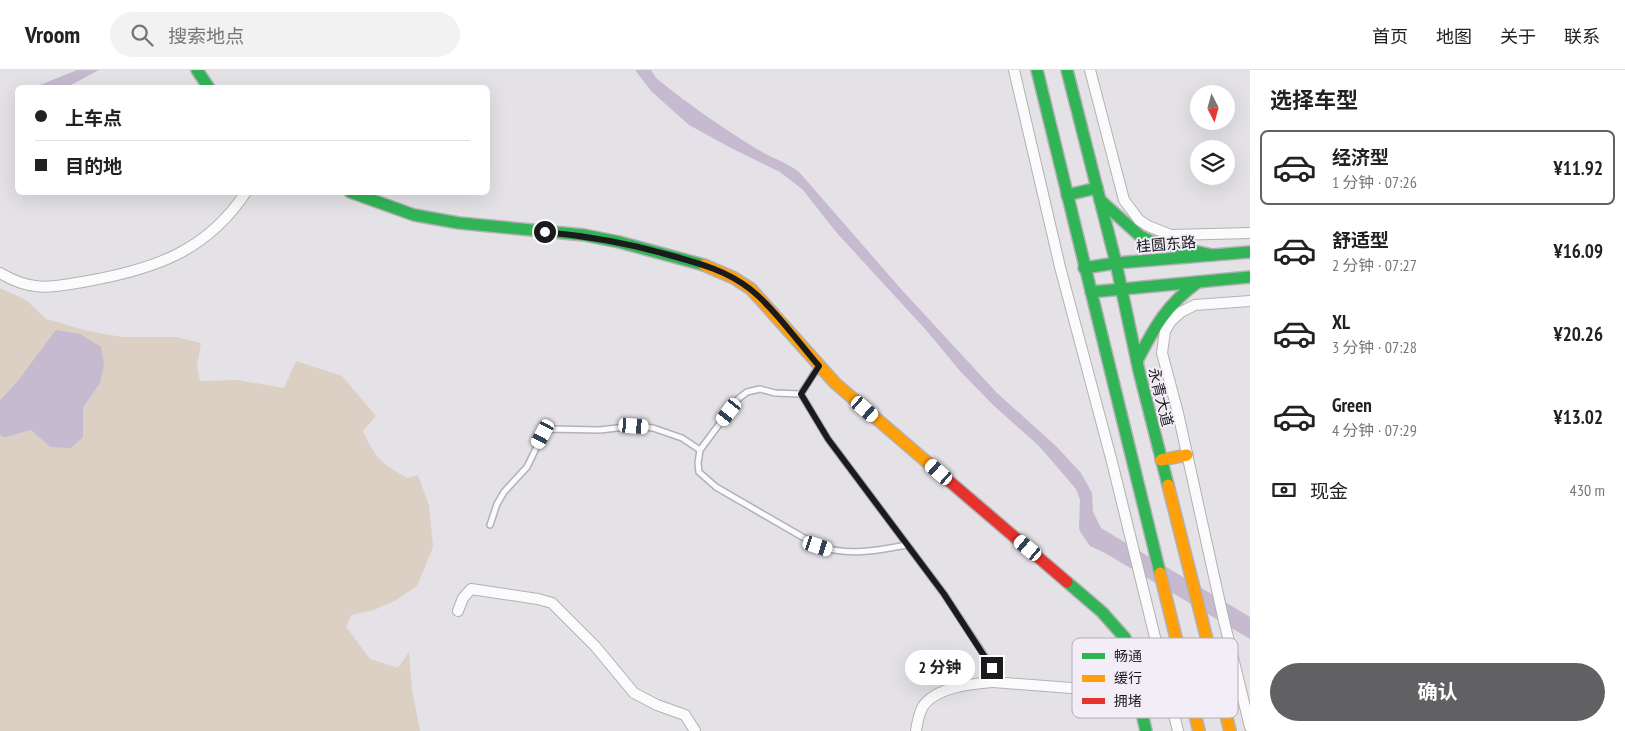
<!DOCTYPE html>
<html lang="zh">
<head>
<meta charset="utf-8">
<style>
  body { margin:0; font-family:"PT Sans Narrow","Noto Sans SC",sans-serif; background:#f2f2f2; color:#222; height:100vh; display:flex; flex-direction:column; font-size:19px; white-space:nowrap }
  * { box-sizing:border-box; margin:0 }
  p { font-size:16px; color:#767676 }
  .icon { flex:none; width:28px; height:28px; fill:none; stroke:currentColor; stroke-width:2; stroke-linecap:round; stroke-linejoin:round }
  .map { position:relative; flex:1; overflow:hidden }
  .drawer { display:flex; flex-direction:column; background:#fff; width:375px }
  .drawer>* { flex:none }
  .hud { position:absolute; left:15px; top:15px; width:475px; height:110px; border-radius:8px; box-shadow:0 5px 20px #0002; display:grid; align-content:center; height:110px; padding:0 20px; background:#fff }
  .needle { width:32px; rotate:174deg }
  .fabs { position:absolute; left:1190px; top:15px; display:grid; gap:10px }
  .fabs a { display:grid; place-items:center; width:45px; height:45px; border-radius:50%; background:#fff; box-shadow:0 5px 20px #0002; font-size:25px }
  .end { position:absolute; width:22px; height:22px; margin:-11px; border:6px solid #1b1a1d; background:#fff; box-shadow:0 0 0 2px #fff }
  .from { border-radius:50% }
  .bubble { position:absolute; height:35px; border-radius:18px; background:#fff; box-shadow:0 5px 20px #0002; font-size:16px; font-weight:700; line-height:35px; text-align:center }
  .car { position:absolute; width:15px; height:30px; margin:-15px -8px; border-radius:6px; box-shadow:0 0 4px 1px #0007; background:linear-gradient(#fff 24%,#345 0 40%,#fff 0 76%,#345 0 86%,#fff 0) }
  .hud b { display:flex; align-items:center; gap:18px; height:48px; font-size:19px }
  .hud b+b { border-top:1px solid #e0e0e0 }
  .hud i { width:12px; height:12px; background:#222 }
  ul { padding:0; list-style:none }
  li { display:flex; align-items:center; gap:15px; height:75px; margin:0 10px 8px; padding:0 10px; border:2px solid transparent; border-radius:8px }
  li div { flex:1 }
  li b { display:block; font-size:19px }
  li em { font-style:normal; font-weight:700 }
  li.current { border-color:#616063 }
  li>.icon { width:45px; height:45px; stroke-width:1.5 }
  h2 { padding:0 20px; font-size:22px; line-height:60px }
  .pay { display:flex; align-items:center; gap:12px; height:55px; padding:0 20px; font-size:19px }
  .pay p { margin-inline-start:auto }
  .cta { display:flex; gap:10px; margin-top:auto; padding:10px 20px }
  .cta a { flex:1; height:58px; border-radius:30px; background:#616063; color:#fff; font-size:20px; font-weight:700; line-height:58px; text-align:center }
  header { display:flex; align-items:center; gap:30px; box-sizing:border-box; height:70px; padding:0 25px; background:#fff; border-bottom:1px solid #e0e0e0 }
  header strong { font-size:24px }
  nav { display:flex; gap:28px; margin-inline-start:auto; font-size:18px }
  .search { width:350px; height:45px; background:#f2f2f2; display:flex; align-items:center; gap:12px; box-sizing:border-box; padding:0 18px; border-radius:28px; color:#767676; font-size:19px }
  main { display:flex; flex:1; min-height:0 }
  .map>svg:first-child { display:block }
  .green { fill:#dccfc3 }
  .water { fill:#c5bacf }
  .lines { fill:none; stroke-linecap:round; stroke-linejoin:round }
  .lane-casing { stroke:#b2b1b4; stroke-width:8 }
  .street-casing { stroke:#b2b1b4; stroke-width:12 }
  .fast-casing { stroke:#b2b1b4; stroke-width:14 }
  .slow-casing { stroke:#b2b1b4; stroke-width:14 }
  .jam-casing { stroke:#b2b1b4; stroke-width:14 }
  .lane { stroke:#fbfbfb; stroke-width:5 }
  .street { stroke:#fbfbfb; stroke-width:10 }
  .fast { stroke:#30b455; stroke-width:11 }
  .slow { stroke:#ff9f0a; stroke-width:11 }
  .jam { stroke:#e5322d; stroke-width:11 }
  .route { stroke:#1b1a1d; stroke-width:6 }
  .labels { text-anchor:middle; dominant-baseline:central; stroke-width:4; stroke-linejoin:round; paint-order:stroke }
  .street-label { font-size:15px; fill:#1b1a1d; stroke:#f2edf6 }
  .key { fill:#f2edf6; stroke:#b2aeb5; stroke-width:1 }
  .key-label { font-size:14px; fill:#1b1a1d }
</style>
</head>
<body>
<header>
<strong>Vroom</strong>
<div class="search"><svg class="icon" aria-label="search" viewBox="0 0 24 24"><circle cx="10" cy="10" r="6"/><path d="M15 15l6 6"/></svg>搜索地点</div>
<nav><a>首页</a><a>地图</a><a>关于</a><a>联系</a></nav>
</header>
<main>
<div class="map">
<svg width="1250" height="661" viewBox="0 0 1250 661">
  <rect width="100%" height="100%" fill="#e4e2e6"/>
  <!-- green -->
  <path class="green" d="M0 218 26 230 46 249 88 261 122 267H176L201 273 197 296 200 311 238 310 284 318 296 291 342 306 376 346 363 361C375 387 382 395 408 408L418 405 429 435 433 477 417 516 396 530 374 540 351 545 346 557 370 589 398 598 409 582 412 620 420 661H0V365L3 368 31 360 50 377 83 367V338L100 313 56 260C37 283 22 309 0 330Z"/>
  <!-- water -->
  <g class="water">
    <path d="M77 0H99L67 17H35Z"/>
    <path d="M635 0H651L656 8C688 34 721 57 757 79 771 88 787 92 800 103L901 219 997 323 1057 377 1081 403 1092 423 1093 442 1101 458 1250 547V569L1105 483 1090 476 1081 463 1079 458 1080 430 1076 419 1039 376 993 335 960 301 926 260 836 162 803 120 780 102 731 78 689 55 652 22Z"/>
    <path d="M56 260 80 264 101 277 104 295 100 313 83 338V367L71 378 50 377 31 360 3 368 0 365V330C22 309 37 283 56 260Z"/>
  </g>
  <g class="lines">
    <defs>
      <g id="lane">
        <path d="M818 297 801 324 828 369 944 524 1002 612"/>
        <path d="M801 324 775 323 760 319 747 322 738 329 700 380 698 393 699 402 716 417 818 476C847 486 876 481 907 475"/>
        <path d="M490 455 497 434 504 422 527 397 543 364 549 359 600 360 634 356 653 358 682 368 700 380"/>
      </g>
      <g id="street">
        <path d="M1014 0 1060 197 1112 392 1178 661"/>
        <path d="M1090 0 1124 130 1139 150 1148 156 1171 165 1250 163"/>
        <path d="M0 203C34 223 52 217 88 211 155 199 207 181 246 122"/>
        <path d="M1250 231 1195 235 1181 242 1171 251 1165 261 1162 283 1178 343 1223 547 1250 657"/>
        <path d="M458 541 463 528 471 519 538 529 552 533 595 576 634 623 657 635 685 645 695 661"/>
        <path d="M916 661C917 654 919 645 922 638 934 617 971 614 993 612L1136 623"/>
      </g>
      <g id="fast">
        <path d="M197 0 209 18"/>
        <path d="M1037 0 1160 503"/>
        <path d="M1067 0 1116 193 1139 301 1168 415"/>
        <path d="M350 122 414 145 459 153 584 165 619 172 704 195"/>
        <path d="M1067 125 1097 118"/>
        <path d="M1100 130 1140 166 1150 171 1212 185"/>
        <path d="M1084 198 1116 193 1250 182"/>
        <path d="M1091 222 1250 207"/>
        <path d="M1137 291C1154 258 1167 234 1198 212"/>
        <path d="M1067 512 1102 542 1125 568 1146 661"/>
      </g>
      <g id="slow">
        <path d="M704 195 734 208 751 219 835 313 942 405"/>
        <path d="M1161 390 1187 385"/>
        <path d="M1168 415 1230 661"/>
        <path d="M1160 503 1199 661"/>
      </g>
      <path id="jam" d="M942 405 1067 512"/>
    </defs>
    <!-- lane casing -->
    <use href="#lane" class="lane-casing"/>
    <!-- street casing -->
    <use href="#street" class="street-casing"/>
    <!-- fast casing -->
    <use href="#fast" class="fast-casing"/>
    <!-- slow casing -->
    <use href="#slow" class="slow-casing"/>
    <!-- jam casing -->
    <use href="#jam" class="jam-casing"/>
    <!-- lane -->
    <use href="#lane" class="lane"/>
    <!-- street -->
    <use href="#street" class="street"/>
    <!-- fast -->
    <use href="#fast" class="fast"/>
    <!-- slow -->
    <use href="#slow" class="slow"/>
    <!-- jam -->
    <use href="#jam" class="jam"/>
  </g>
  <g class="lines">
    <!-- route -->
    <path class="route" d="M545 162C588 166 628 173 669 185 698 193 726 200 750 219 773 237 799 273 819 296L801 324 828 369 944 524 992 598"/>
  </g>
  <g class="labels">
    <!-- street labels -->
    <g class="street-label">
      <text transform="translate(1166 174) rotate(-5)">桂圆东路</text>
      <text transform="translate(1161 327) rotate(76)">永青大道</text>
    </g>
  </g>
  <!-- legend -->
  <rect x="1072" y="568" width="166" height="80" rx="8" class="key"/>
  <rect x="1082" y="583" width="23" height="6" fill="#30b455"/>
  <rect x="1082" y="605" width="23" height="7" fill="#ff9f0a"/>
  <rect x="1082" y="628" width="23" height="6" fill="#e5322d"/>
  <g class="key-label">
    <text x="1114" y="591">畅通</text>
    <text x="1114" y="613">缓行</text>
    <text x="1114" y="636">拥堵</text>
  </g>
</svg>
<div class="fabs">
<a><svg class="needle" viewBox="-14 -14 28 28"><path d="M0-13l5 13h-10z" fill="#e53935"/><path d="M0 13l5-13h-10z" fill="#767676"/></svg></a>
<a><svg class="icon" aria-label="layers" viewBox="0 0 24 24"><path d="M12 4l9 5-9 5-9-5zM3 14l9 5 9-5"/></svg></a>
</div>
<i class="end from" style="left:545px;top:162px"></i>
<i class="end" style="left:992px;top:598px"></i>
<div class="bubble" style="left:905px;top:580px;width:70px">2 分钟</div>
<i class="car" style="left:865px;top:339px;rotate:131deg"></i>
<i class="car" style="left:729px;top:342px;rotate:217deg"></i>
<i class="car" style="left:634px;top:356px;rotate:94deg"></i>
<i class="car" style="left:543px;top:364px;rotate:208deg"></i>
<i class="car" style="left:939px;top:402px;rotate:311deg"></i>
<i class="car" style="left:818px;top:476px;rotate:108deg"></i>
<i class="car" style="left:1028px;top:478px;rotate:310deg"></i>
<div class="hud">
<b><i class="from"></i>上车点</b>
<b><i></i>目的地</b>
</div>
</div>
<section class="drawer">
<h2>选择车型</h2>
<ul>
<li class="current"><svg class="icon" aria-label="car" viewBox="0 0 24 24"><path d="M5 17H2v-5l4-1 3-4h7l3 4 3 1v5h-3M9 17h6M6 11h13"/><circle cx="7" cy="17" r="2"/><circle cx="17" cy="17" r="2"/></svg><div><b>经济型</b><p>1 分钟 · 07:26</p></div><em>¥11.92</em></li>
<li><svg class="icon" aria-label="car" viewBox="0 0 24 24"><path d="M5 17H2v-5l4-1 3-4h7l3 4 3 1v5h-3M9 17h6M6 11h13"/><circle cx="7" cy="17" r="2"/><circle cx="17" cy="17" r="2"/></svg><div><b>舒适型</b><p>2 分钟 · 07:27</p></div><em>¥16.09</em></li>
<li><svg class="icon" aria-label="car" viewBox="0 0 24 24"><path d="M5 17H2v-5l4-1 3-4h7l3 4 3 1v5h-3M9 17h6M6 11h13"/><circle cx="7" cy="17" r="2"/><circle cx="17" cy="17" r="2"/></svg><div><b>XL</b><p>3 分钟 · 07:28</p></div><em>¥20.26</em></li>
<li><svg class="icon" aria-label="car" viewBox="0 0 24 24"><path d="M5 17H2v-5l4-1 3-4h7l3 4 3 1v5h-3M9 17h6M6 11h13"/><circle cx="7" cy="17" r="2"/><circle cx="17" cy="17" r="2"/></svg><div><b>Green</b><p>4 分钟 · 07:29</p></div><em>¥13.02</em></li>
</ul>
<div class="pay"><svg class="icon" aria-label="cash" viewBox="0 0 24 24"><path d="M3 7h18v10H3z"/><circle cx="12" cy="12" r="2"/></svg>现金<p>430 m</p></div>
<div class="cta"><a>确认</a></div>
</section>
</main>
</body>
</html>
